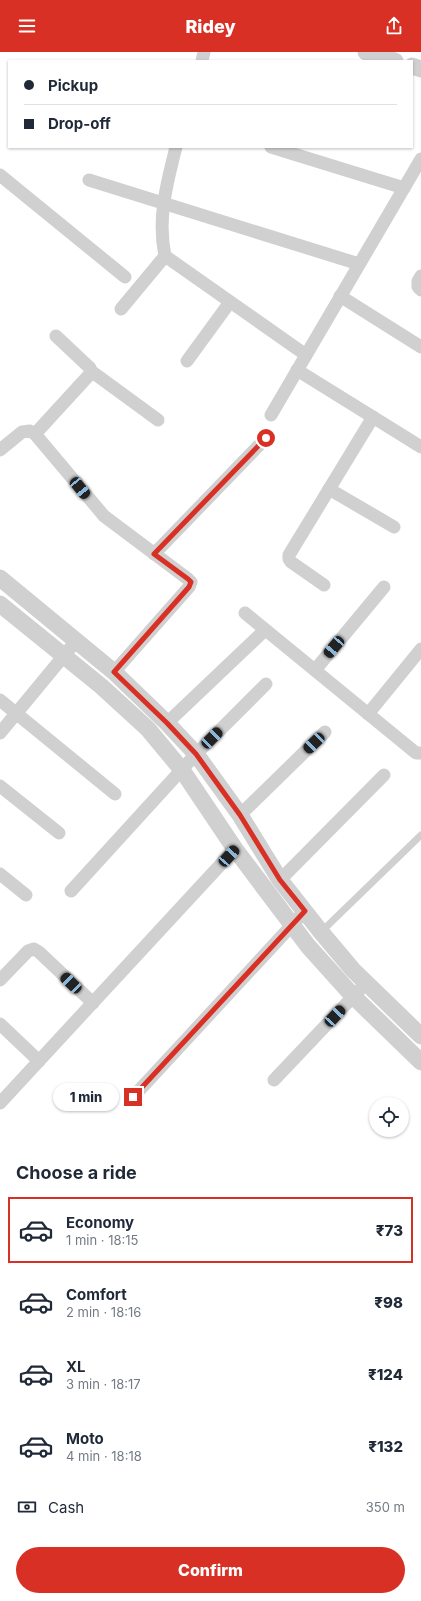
<!DOCTYPE html>
<html lang="en">
<head>
<meta charset="utf-8">
<style>
  body { margin:0; font-family:Inter,sans-serif; background:#f2f2f3; color:#1f2937; height:100vh; display:flex; flex-direction:column; font-size:15px; white-space:nowrap }
  * { box-sizing:border-box; margin:0 }
  p { font-size:13px; color:#747a83 }
  .icon { flex:none; width:22px; height:22px; fill:none; stroke:currentColor; stroke-width:2; stroke-linecap:round; stroke-linejoin:round }
  .map { position:relative; height:1097px; overflow:hidden }
  .side { display:flex; flex-direction:column; background:#fff; flex:1 }
  .side>* { flex:none }
  .hud { position:absolute; left:8px; top:8px; width:405px; height:88px; border-radius:0px; box-shadow:0 1px 3px #0004; display:grid; align-content:center; height:88px; padding:0 16px; background:#fff }
  .buttons { position:absolute; left:369px; top:1045px; display:grid; gap:8px }
  .buttons a { display:grid; place-items:center; width:40px; height:40px; border-radius:50%; background:#fff; box-shadow:0 1px 3px #0004; font-size:20px }
  .end { position:absolute; width:18px; height:18px; margin:-9px; border:5px solid #d93025; background:#fff; box-shadow:0 0 0 2px #fff }
  .from { border-radius:50% }
  .bubble { position:absolute; height:28px; border-radius:14px; background:#fff; box-shadow:0 1px 3px #0004; font-size:13px; font-weight:800; line-height:28px; text-align:center }
  .car { position:absolute; width:12px; height:24px; margin:-12px -6px; border-radius:5px; box-shadow:0 0 3px 1px #0007; background:linear-gradient(#222 24%,#8ab4d8 0 40%,#222 0 76%,#8ab4d8 0 86%,#222 0) }
  .hud b { display:flex; align-items:center; gap:14px; height:38px; font-size:15px }
  .hud b+b { border-top:1px solid #e0e1e3 }
  .hud i { width:10px; height:10px; background:#1f2937 }
  ul { padding:0; list-style:none }
  li { display:flex; align-items:center; gap:12px; height:66px; margin:0 8px 6px; padding:0 8px; border:2px solid transparent; border-radius:0px }
  li div { flex:1 }
  li b { display:block; font-size:15px }
  li em { font-style:normal; font-weight:800 }
  li.active { border-color:#d93025 }
  li>.icon { width:36px; height:36px; stroke-width:1.5 }
  h2 { padding:0 16px; font-size:18px; line-height:48px }
  .pay { display:flex; align-items:center; gap:10px; height:44px; padding:0 16px; font-size:15px }
  .pay p { margin-inline-start:auto }
  .cta { display:flex; gap:8px; margin-top:auto; padding:8px 16px }
  .cta a { flex:1; height:46px; border-radius:24px; background:#d93025; color:#fff; font-size:16px; font-weight:800; line-height:46px; text-align:center }
  header { display:flex; justify-content:space-between; align-items:center; height:52px; padding:0 16px; background:#d93025; color:#fff; font-size:18px; font-weight:800 }
  .map>svg:first-child { display:block }
  .lines { fill:none; stroke-linecap:round; stroke-linejoin:round }
  .service { stroke:#d0d0d0; stroke-width:7 }
  .minor { stroke:#d0d0d0; stroke-width:13 }
  .tertiary { stroke:#d0d0d0; stroke-width:17 }
  .route { stroke:#d93025; stroke-width:5 }
</style>
</head>
<body>
<header><svg class="icon" aria-label="menu" viewBox="0 0 24 24"><path d="M4 6h16M4 12h16M4 18h16"/></svg>Ridey<svg class="icon" aria-label="share" viewBox="0 0 24 24"><path d="M12 15V3M7 8l5-5 5 5M5 13v7h14v-7"/></svg></header>
<div class="map">
<svg width="421" height="1097" viewBox="0 0 421 1097">
  <rect width="100%" height="100%" fill="#fff"/>
  <g class="lines">
    <!-- service -->
    <path class="service" d="M321 880 421 783"/>
    <!-- minor -->
    <g class="minor">
      <path d="M202 9 204 0"/>
      <path d="M176 95C167 131 157 166 165 204L306 303"/>
      <path d="M271 95 404 136"/>
      <path d="M0 123 125 225"/>
      <path d="M89 128 359 212"/>
      <path d="M421 224 418 229V235L421 238"/>
      <path d="M340 244 421 295"/>
      <path d="M121 257 165 204"/>
      <path d="M187 309 230 250"/>
      <path d="M297 318 421 395"/>
      <path d="M91 319 158 368"/>
      <path d="M271 363 421 107"/>
      <path d="M35 382 90 322 91 319 90 316 56 284"/>
      <path d="M0 398 22 380 30 379 35 382 104 464 188 527 191 530 189 535 114 620"/>
      <path d="M329 437 394 475"/>
      <path d="M154 502 266 386"/>
      <path d="M324 533 291 510 289 507V503L373 365"/>
      <path d="M245 561 416 701H421"/>
      <path d="M315 618 384 535"/>
      <path d="M0 648 115 742"/>
      <path d="M368 662 421 597"/>
      <path d="M167 671 265 578"/>
      <path d="M0 681 76 589"/>
      <path d="M0 734 59 781"/>
      <path d="M240 763 325 680"/>
      <path d="M0 822 26 843"/>
      <path d="M280 828 384 723"/>
      <path d="M71 839 196 702 266 632"/>
      <path d="M0 928 28 899 34 897 39 900 93 951"/>
      <path d="M0 972 39 1009"/>
      <path d="M274 1028 367 930"/>
      <path d="M133 1045 305 859"/>
      <path d="M0 1051 235 797"/>
    </g>
    <!-- tertiary -->
    <g class="tertiary">
      <path d="M366 0 395 9"/>
      <path d="M412 14 421 17"/>
      <path d="M0 526 114 620 167 671 196 702 240 763 280 828 321 880 353 918 421 984"/>
      <path d="M0 552 101 634 148 677 182 718 235 797 308 894 353 944 421 1010"/>
    </g>
  </g>
  <g class="lines">
    <!-- route -->
    <path class="route" d="M133 1045 305 859 280 828 240 763 196 702 167 671 114 620 189 535 191 530 188 527 154 502 266 386"/>
  </g>
</svg>
<div class="buttons">
<a><svg class="icon" aria-label="locate" viewBox="0 0 24 24"><circle cx="12" cy="12" r="6"/><path d="M12 2v4M12 18v4M2 12h4M18 12h4"/></svg></a>
</div>
<i class="end from" style="left:266px;top:386px"></i>
<i class="end" style="left:133px;top:1045px"></i>
<div class="bubble" style="left:53px;top:1031px;width:66px">1 min</div>
<i class="car" style="left:80px;top:436px;rotate:141deg"></i>
<i class="car" style="left:334px;top:595px;rotate:220deg"></i>
<i class="car" style="left:212px;top:686px;rotate:45deg"></i>
<i class="car" style="left:314px;top:691px;rotate:226deg"></i>
<i class="car" style="left:229px;top:804px;rotate:42deg"></i>
<i class="car" style="left:71px;top:931px;rotate:314deg"></i>
<i class="car" style="left:335px;top:964px;rotate:43deg"></i>
<div class="hud">
<b><i class="from"></i>Pickup</b>
<b><i></i>Drop-off</b>
</div>
</div>
<section class="side">
<h2>Choose a ride</h2>
<ul>
<li class="active"><svg class="icon" aria-label="car" viewBox="0 0 24 24"><path d="M5 17H2v-5l4-1 3-4h7l3 4 3 1v5h-3M9 17h6M6 11h13"/><circle cx="7" cy="17" r="2"/><circle cx="17" cy="17" r="2"/></svg><div><b>Economy</b><p>1 min · 18:15</p></div><em>₹73</em></li>
<li><svg class="icon" aria-label="car" viewBox="0 0 24 24"><path d="M5 17H2v-5l4-1 3-4h7l3 4 3 1v5h-3M9 17h6M6 11h13"/><circle cx="7" cy="17" r="2"/><circle cx="17" cy="17" r="2"/></svg><div><b>Comfort</b><p>2 min · 18:16</p></div><em>₹98</em></li>
<li><svg class="icon" aria-label="car" viewBox="0 0 24 24"><path d="M5 17H2v-5l4-1 3-4h7l3 4 3 1v5h-3M9 17h6M6 11h13"/><circle cx="7" cy="17" r="2"/><circle cx="17" cy="17" r="2"/></svg><div><b>XL</b><p>3 min · 18:17</p></div><em>₹124</em></li>
<li><svg class="icon" aria-label="car" viewBox="0 0 24 24"><path d="M5 17H2v-5l4-1 3-4h7l3 4 3 1v5h-3M9 17h6M6 11h13"/><circle cx="7" cy="17" r="2"/><circle cx="17" cy="17" r="2"/></svg><div><b>Moto</b><p>4 min · 18:18</p></div><em>₹132</em></li>
</ul>
<div class="pay"><svg class="icon" aria-label="cash" viewBox="0 0 24 24"><path d="M3 7h18v10H3z"/><circle cx="12" cy="12" r="2"/></svg>Cash<p>350 m</p></div>
<div class="cta"><a>Confirm</a></div>
</section>
</body>
</html>
